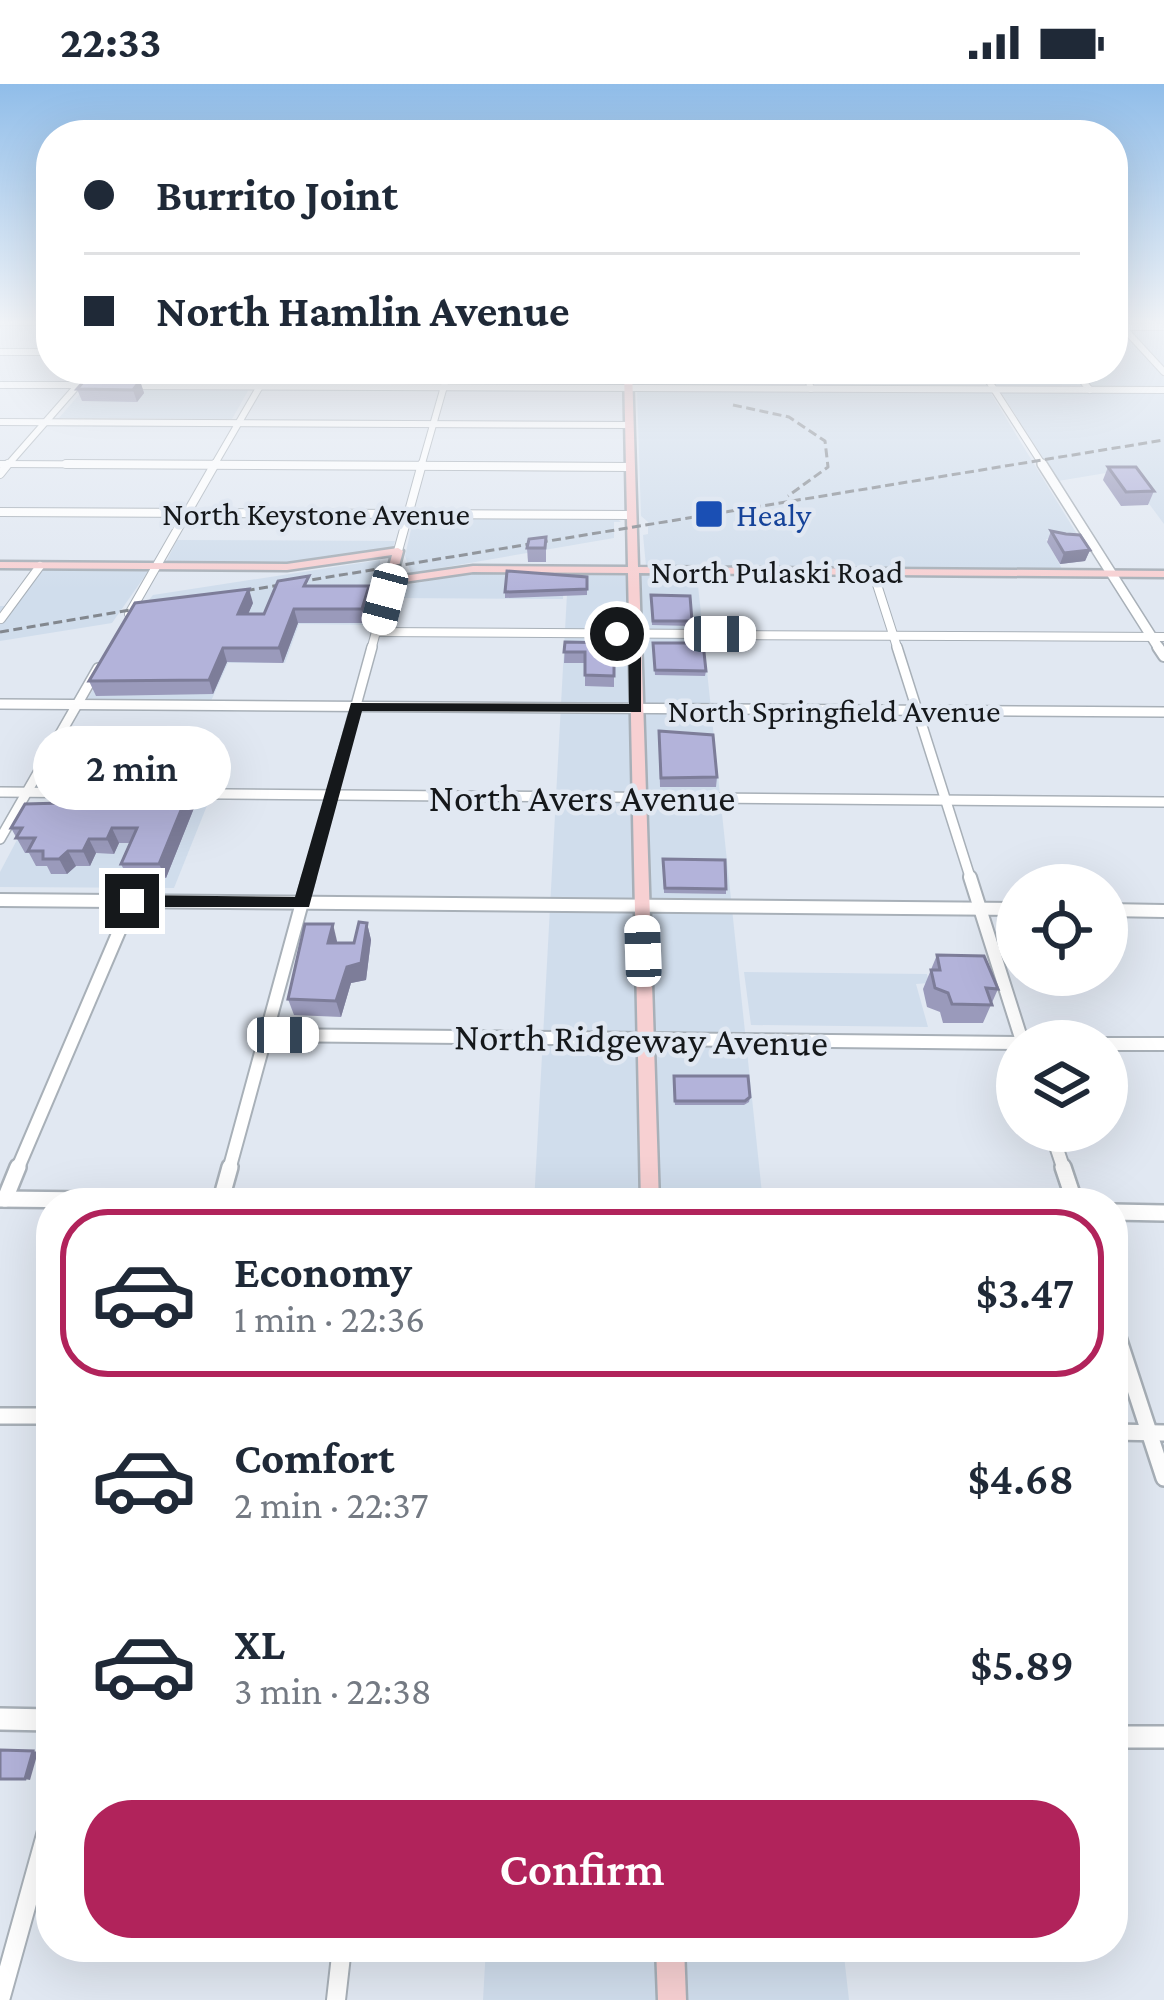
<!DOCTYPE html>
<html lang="en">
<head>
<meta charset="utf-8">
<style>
  body { margin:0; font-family:"Crimson Pro",serif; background:#f2f2f3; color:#1f2937; height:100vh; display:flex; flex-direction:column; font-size:45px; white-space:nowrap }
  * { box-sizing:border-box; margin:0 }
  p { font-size:39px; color:#747a83 }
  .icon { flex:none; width:66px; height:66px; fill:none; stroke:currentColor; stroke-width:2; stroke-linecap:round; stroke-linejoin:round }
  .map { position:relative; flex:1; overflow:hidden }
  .side { position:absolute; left:36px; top:1104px; width:1092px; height:774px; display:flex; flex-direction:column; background:#fff; border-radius:48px; box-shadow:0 12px 48px #0002 }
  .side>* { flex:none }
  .hud { position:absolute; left:36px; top:36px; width:1092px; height:264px; border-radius:48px; box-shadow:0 12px 48px #0002; display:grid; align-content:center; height:264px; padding:0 48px; background:#fff }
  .tools { position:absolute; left:996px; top:780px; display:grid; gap:24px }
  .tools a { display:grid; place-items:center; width:132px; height:132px; border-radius:50%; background:#fff; box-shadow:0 12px 48px #0002; font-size:60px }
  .end { position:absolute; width:54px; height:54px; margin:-27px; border:15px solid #15181b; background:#fff; box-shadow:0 0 0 6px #fff }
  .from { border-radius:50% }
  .bubble { position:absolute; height:84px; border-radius:42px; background:#fff; box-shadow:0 12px 48px #0002; font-size:39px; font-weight:600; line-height:84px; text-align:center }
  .car { position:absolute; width:36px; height:72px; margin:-36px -18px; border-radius:15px; box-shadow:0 0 9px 3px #0007; background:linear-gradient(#fff 24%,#345 0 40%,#fff 0 76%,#345 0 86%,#fff 0) }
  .hud b { display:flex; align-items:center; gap:42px; height:114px; font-size:45px }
  .hud b+b { border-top:3px solid #e0e1e3 }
  .hud i { width:30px; height:30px; background:#1f2937 }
  ul { padding:21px 0 0; list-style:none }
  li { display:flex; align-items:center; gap:36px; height:168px; margin:0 24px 18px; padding:0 24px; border:6px solid transparent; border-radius:48px }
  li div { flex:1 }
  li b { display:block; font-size:45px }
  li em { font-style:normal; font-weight:600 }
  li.selected { border-color:#b1235b }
  li>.icon { width:108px; height:108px; stroke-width:1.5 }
  .primary-button { display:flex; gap:24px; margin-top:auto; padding:24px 48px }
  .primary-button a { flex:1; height:138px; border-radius:48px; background:#b1235b; color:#fff; font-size:48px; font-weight:600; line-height:138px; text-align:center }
  .status { display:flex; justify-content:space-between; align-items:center; height:84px; padding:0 60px; background:#fff; direction:ltr }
  .status svg { height:33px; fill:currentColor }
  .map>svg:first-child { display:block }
  .built { fill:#d0ddec }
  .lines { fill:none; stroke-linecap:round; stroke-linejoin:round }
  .minor-far5-casing { stroke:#a8b0b8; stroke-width:8 }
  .minor-far4-casing { stroke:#a8b0b8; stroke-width:10 }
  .minor-far3-casing { stroke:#a8b0b8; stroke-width:12 }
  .minor-far2-casing { stroke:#a8b0b8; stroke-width:16 }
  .minor-far1-casing { stroke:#a8b0b8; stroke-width:20 }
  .minor-casing { stroke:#a8b0b8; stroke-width:22 }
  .tertiary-far3-casing { stroke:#a8b0b8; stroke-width:8 }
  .tertiary-far2-casing { stroke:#a8b0b8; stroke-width:12 }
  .tertiary-far1-casing { stroke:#a8b0b8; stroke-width:14 }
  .tertiary-casing { stroke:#a8b0b8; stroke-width:26 }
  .secondary-casing { stroke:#a8b0b8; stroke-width:5 }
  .minor-far5 { stroke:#fff; stroke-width:6 }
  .minor-far4 { stroke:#fff; stroke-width:8 }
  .minor-far3 { stroke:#fff; stroke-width:9 }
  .minor-far2 { stroke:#fff; stroke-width:12 }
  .minor-far1 { stroke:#fff; stroke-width:15 }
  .minor { stroke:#fff; stroke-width:18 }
  .tertiary-far3 { stroke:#fff; stroke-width:6 }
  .tertiary-far2 { stroke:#fff; stroke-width:9 }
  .tertiary-far1 { stroke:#fff; stroke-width:10 }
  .tertiary { stroke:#fff; stroke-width:21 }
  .secondary { fill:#f7d0d2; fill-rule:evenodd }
  .rail { stroke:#82878e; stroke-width:3; stroke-dasharray:9 4.5; stroke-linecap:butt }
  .wall { fill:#9a9abb }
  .shaded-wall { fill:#7d7d99 }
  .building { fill:#b3b3da; stroke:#7d7d99; stroke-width:3 }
  .route { fill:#15181b }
  .transit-dot { fill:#1a4fb4; stroke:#e1e8f2; stroke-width:4.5 }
  .labels { text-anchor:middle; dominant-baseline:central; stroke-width:9; stroke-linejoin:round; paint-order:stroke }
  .far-street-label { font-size:33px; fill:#15181b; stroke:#e1e8f2 }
  .far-transit-label { font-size:33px; fill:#164399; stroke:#e1e8f2; text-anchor:start }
  .street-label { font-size:39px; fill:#15181b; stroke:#e1e8f2 }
</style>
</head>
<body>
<div class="status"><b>22:33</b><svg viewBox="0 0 49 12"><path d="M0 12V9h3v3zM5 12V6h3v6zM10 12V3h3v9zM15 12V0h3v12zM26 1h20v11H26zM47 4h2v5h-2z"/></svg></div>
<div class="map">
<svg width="1164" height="1916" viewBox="0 0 1164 1916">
  <rect width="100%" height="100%" fill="#e1e8f2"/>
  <!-- built -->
  <g class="built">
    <path d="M1113 242H1164V440L1124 386 1058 397 986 285H1113Z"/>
    <path d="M84 305H249L232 335 59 334Z"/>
    <path d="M637 306 990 308 1080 455H1046L1062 485 646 482 643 451 648 450V438L641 432Z"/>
    <path d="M414 432 616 433 621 438H614V454L411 489 405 472Z"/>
    <path d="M177 456 395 457 393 464 295 480 166 478Z"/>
    <path d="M380 476 382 504 373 541 299 540 285 579H228L211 617 86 618 133 535 153 511Z"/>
    <path d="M33 484 149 486 112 539 0 557V522H6Z"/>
    <path d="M470 489 564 490 563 515 392 514 395 503Z"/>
    <path d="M568 491 697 492 763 1119H534Z"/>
    <path d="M37 718 208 719 174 804 0 803V788Z"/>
    <path d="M744 888 927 890 929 899 916 900 928 943 751 941Z"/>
    <path d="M486 1863H843L849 1916H483Z"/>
  </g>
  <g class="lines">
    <defs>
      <g id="minor-far5">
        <path d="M0 238H51"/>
        <path d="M1118 238 1164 288"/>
        <path d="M1117 243H1164"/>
        <path d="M0 268H51"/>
        <path d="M805 285 811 305"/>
        <path d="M1073 285 1090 306"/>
        <path d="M0 301H95"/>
        <path d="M127 302 1164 306"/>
        <path d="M0 338 629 341"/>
        <path d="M0 380 630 383"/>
        <path d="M6 383 92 285"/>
        <path d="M213 383 270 285"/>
        <path d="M421 383 449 285"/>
      </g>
      <g id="minor-far4">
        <path d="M66 380 630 383"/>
        <path d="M0 390 8 380"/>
        <path d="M0 428 632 431"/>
        <path d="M398 467 422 380"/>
        <path d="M873 488 898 566"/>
        <path d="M129 530 215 380"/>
        <path d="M1 535 40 482"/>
        <path d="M376 548 705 550"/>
        <path d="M720 551 1164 553"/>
        <path d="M371 566 390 497"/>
      </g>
      <g id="minor-far3">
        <path d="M897 563 971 796"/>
        <path d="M0 620 1164 628"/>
        <path d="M0 708 1164 718"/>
        <path d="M0 755 98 584"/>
        <path d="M308 796 372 563"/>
      </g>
      <g id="minor-far2">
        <path d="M970 793 1022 957"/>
        <path d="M0 816 1017 825"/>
        <path d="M1107 826 1164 827"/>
        <path d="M266 951 1017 959"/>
        <path d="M1107 960H1164"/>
        <path d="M1051 1047 1064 1086"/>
        <path d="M17 1086 132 817"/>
        <path d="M229 1086 309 793"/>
      </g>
      <g id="minor-far1">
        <path d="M1063 1083 1075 1119"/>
        <path d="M0 1115 363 1119"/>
        <path d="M5 1115 18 1083"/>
        <path d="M220 1119 230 1083"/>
        <path d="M1113 1128 1164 1129"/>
        <path d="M1113 1238 1164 1394"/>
        <path d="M0 1332H51"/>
        <path d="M1113 1348 1164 1349"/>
      </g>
      <g id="minor">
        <path d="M0 1916 51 1733"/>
        <path d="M336 1916 342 1863"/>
      </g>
      <path id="tertiary-far3" d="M981 285 1044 383"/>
      <path id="tertiary-far2" d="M1042 380 1160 566"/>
      <path id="tertiary-far1" d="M1158 563 1164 572"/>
      <g id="tertiary">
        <path d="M0 1635 51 1636"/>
        <path d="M1113 1653H1164"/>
      </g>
      <g id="secondary">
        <path d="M624 285H632L638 483 1164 487V493L639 489 659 1119H641L628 489 473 488 390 500 385 497 392 471 287 486 0 484V478L287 480 398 464 403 467 396 493 473 482 628 483Z"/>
        <path d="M656 1863H684L686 1916H658Z"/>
      </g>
    </defs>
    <!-- minor-far5 casing -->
    <use href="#minor-far5" class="minor-far5-casing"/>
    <!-- minor-far4 casing -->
    <use href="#minor-far4" class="minor-far4-casing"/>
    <!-- minor-far3 casing -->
    <use href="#minor-far3" class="minor-far3-casing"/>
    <!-- minor-far2 casing -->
    <use href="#minor-far2" class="minor-far2-casing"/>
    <!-- minor-far1 casing -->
    <use href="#minor-far1" class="minor-far1-casing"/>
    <!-- minor casing -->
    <use href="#minor" class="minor-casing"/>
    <!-- tertiary-far3 casing -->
    <use href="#tertiary-far3" class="tertiary-far3-casing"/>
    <!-- tertiary-far2 casing -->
    <use href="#tertiary-far2" class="tertiary-far2-casing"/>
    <!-- tertiary-far1 casing -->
    <use href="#tertiary-far1" class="tertiary-far1-casing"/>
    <!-- tertiary casing -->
    <use href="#tertiary" class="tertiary-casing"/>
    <!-- secondary casing -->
    <use href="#secondary" class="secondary-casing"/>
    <!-- minor-far5 -->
    <use href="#minor-far5" class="minor-far5"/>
    <!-- minor-far4 -->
    <use href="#minor-far4" class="minor-far4"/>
    <!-- minor-far3 -->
    <use href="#minor-far3" class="minor-far3"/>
    <!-- minor-far2 -->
    <use href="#minor-far2" class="minor-far2"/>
    <!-- minor-far1 -->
    <use href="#minor-far1" class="minor-far1"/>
    <!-- minor -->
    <use href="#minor" class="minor"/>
    <!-- tertiary-far3 -->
    <use href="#tertiary-far3" class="tertiary-far3"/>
    <!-- tertiary-far2 -->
    <use href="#tertiary-far2" class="tertiary-far2"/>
    <!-- tertiary-far1 -->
    <use href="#tertiary-far1" class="tertiary-far1"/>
    <!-- tertiary -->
    <use href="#tertiary" class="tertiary"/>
    <!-- secondary -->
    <use href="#secondary" class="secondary"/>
    <!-- rail -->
    <g class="rail">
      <path d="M733 321 789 333 825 357 828 383 788 412"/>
      <path d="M219 511 1164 356"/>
      <path d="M0 548 166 520"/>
    </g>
  </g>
  <!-- wall -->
  <g class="wall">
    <path d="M140 297 144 309 137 318 82 317 77 305Z"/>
    <path d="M1108 383 1154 407 1148 421 1121 422 1103 396Z"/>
    <path d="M1051 447 1090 466 1085 477 1060 480 1047 458Z"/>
    <path d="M546 453V478H528L527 464Z"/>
    <path d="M587 493V511L505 514V508Z"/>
    <path d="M311 502 371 516 365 539H298L283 579 227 578 213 610 96 612 89 597 253 519 248 530H264Z"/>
    <path d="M651 511 692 537V542L652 541Z"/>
    <path d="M565 558 614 559V603L585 602V579H564Z"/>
    <path d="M653 559 706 587 705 592 655 591Z"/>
    <path d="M659 647 717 693 716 703H660Z"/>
    <path d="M104 709 110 721 146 722 188 709 194 724 166 794H128L121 780 130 759H119L114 770 96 769 90 782H76L67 790H51L47 782H36L29 769H25L11 744 62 719Z"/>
    <path d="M663 775 726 805V810L664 809Z"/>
    <path d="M367 839 371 856 366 896 351 899 341 933 294 931 288 915 337 857V859H354Z"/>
    <path d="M937 871 998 905 983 939H943L940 928 927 923 923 905Z"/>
    <path d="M673 997 750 1013 749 1018 744 1021H675Z"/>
  </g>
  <!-- shaded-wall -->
  <g class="shaded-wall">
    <path d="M140 297 144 309 137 318 133 306Z"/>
    <path d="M1090 466 1085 477 1060 480 1064 469Z"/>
    <path d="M369 502 371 516 365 539 362 525Z"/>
    <path d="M249 505 253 519 242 544 238 530Z"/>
    <path d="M294 525 298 539 283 579 279 564Z"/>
    <path d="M223 564 227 578 213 610 209 596Z"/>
    <path d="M104 709 111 724 98 721Z"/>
    <path d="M188 709 194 724 166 794 159 780Z"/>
    <path d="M112 744 119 759 114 770 107 755Z"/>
    <path d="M89 755 96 769 90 782 83 767Z"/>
    <path d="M68 767 76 782 67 790 59 775Z"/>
    <path d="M367 839 371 856 366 896 351 899 341 933 336 917 347 883Z"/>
    <path d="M333 840 337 857 333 876 328 859Z"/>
    <path d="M33 1667 38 1668 30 1696 25 1695Z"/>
  </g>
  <!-- building -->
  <g class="building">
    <path d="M85 296 140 297 133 306 77 305Z"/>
    <path d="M1108 383H1136L1154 407 1126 408Z"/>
    <path d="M1051 447 1066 450 1080 451 1090 466 1064 469Z"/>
    <path d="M546 453 545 464H527L529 455Z"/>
    <path d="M507 487 587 493V505L505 508Z"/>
    <path d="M309 492 304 502H369L362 525H294L279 564H223L209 596 89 597 135 519 249 505 238 530H264L278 497Z"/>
    <path d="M651 511 690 512 692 537H653Z"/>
    <path d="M565 558 614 559V592L585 591V568H564Z"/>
    <path d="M653 559H703L706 587 655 586Z"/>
    <path d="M659 647 713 651 717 693 661 694Z"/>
    <path d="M68 708 104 709 98 721 146 722 152 709H188L159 780H121L137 744H112L107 755H89L83 767H68L59 775H43V767H28L35 754H16L22 744H11L25 720 62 719Z"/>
    <path d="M663 775 725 776 726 805 665 804Z"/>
    <path d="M359 838 367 839 361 879 347 883 336 917 288 915 305 840H333L328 859H354Z"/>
    <path d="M937 871 984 872 998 905 986 904 992 921 952 920 948 909 935 904 931 886H940Z"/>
    <path d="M674 992H748L750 1013 745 1017H675Z"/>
    <path d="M0 1666 33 1667 25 1695H0Z"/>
  </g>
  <!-- sky -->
  <linearGradient id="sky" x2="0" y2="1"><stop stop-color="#90bde9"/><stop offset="0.47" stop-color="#f2f5f9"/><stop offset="1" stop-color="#f2f5f9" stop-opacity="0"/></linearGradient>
  <rect width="1164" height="506" fill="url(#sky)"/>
  <!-- route -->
  <path class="route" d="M617 546 641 550V628L362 627 309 823H132L124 817 132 811 295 813 351 619 629 620 628 554 612 552Z"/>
  <!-- markers -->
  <rect class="transit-dot" x="694" y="415" width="30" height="30" rx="6"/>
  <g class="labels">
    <!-- far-street labels -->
    <g class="far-street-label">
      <text x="316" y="429">North Keystone Avenue</text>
      <text x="777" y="487">North Pulaski Road</text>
      <text x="834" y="626">North Springfield Avenue</text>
    </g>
    <!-- far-transit labels -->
    <g class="far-transit-label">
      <text x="736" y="430">Healy</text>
    </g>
    <!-- street labels -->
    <g class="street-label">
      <text x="582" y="713">North Avers Avenue</text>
      <text transform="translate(641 955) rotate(1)">North Ridgeway Avenue</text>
    </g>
  </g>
</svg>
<div class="tools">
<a><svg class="icon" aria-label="locate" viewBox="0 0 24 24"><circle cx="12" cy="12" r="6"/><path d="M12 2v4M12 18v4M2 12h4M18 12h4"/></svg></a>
<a><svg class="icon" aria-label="layers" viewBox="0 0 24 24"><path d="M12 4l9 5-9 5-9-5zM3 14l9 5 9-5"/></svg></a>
</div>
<i class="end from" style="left:617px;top:550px"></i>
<i class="end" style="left:132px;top:817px"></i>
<div class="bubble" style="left:33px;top:642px;width:198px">2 min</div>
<i class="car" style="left:385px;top:515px;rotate:195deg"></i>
<i class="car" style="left:720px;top:550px;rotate:90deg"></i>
<i class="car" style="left:643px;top:867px;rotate:358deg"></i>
<i class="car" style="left:283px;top:951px;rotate:90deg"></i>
<div class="hud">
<b><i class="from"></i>Burrito Joint</b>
<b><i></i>North Hamlin Avenue</b>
</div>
<section class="side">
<ul>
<li class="selected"><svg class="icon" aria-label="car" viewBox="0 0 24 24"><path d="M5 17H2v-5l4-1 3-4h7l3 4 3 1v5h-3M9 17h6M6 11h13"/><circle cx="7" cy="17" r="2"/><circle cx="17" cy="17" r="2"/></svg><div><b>Economy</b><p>1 min · 22:36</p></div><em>$3.47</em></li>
<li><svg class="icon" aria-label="car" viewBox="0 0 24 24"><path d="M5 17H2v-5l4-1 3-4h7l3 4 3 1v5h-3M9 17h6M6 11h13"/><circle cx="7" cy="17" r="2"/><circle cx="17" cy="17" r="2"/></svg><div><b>Comfort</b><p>2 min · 22:37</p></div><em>$4.68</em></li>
<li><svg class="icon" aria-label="car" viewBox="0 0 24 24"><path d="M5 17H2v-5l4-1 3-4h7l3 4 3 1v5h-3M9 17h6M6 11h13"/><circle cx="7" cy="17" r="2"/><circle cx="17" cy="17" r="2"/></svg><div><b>XL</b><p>3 min · 22:38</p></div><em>$5.89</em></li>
</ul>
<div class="primary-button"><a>Confirm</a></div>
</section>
</div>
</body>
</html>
